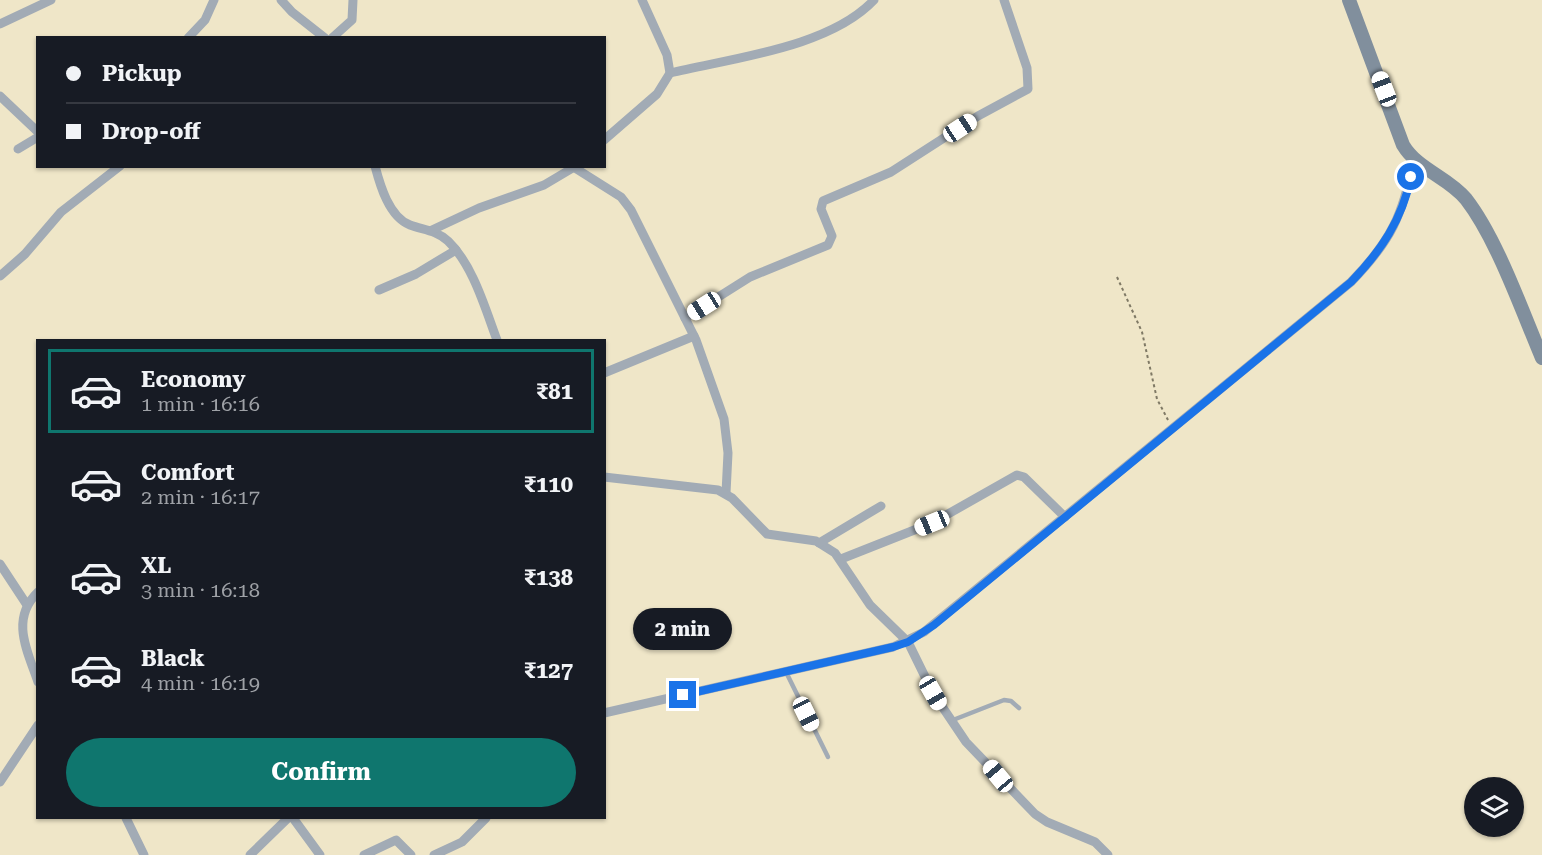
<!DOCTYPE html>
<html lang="en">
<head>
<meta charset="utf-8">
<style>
  body { margin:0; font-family:"Roboto Serif",serif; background:#242831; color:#f1f3f6; height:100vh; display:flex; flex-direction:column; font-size:22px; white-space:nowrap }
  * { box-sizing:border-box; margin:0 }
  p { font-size:20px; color:#9ea1a6 }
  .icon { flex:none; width:33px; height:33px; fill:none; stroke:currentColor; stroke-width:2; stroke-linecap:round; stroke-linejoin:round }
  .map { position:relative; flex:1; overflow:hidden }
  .panel { position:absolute; left:36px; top:339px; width:570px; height:480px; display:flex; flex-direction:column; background:#171b24; border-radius:0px; box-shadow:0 2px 4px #0004 }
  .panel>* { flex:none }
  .top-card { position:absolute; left:36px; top:36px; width:570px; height:132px; border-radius:0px; box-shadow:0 2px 4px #0004; display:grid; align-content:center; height:132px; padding:0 30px; background:#171b24 }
  .tools { position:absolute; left:1464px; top:777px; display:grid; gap:12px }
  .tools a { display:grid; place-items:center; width:60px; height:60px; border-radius:50%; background:#171b24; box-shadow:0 2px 4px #0004; font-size:30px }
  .end { position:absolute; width:27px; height:27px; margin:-14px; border:8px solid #1a73e8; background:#fff; box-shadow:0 0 0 3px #fff }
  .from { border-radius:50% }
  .bubble { position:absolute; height:42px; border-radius:21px; background:#171b24; box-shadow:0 2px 4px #0004; font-size:20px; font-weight:700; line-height:42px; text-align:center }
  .car { position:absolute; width:18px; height:36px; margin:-18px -9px; border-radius:8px; box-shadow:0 0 4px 2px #0007; background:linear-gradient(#fff 24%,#345 0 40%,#fff 0 76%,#345 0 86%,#fff 0) }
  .top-card b { display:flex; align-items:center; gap:21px; height:57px; font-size:22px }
  .top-card b+b { border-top:2px solid #363941 }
  .top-card i { width:15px; height:15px; background:#f1f3f6 }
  ul { padding:10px 0 0; list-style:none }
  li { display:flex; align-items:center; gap:18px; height:84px; margin:0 12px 9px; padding:0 18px; border:3px solid transparent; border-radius:0px }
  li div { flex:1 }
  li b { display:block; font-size:22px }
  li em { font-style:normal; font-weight:700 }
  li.selected { border-color:#0f766e }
  li>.icon { width:54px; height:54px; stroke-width:1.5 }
  .action { display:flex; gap:12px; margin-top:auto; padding:12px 30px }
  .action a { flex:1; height:69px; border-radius:36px; background:#0f766e; color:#fff; font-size:24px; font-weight:700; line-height:69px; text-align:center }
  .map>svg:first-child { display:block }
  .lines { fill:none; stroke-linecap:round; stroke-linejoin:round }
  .path { stroke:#7f7965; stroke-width:2; stroke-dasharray:3 3; stroke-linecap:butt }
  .lane { stroke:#a2abb5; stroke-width:4.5 }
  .street { stroke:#a2abb5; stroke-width:9 }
  .secondary { stroke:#818f9d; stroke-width:14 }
  .route { stroke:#1a73e8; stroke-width:8 }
</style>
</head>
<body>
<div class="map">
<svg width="1542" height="855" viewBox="0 0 1542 855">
  <rect width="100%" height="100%" fill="#efe6c8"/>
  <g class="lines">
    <!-- path -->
    <path class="path" d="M1117 277 1142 332 1157 399 1168 420"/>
    <!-- lane -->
    <g class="lane">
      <path d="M786 672 828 757"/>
      <path d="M953 720 1004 700 1011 701 1019 708"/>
    </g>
    <!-- street -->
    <g class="street">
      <path d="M281 0 292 12 325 38"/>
      <path d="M0 24 51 0"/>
      <path d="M188 38 205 20 214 0"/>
      <path d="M332 38 352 20 353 0"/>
      <path d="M670 73C731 58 829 48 874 0"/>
      <path d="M0 96 38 132"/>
      <path d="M604 140 657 94 670 73 667 55 642 0"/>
      <path d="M18 149 38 137"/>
      <path d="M375 166C380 185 389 217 410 225 423 230 436 230 448 241 473 265 485 308 497 340"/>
      <path d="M575 168 621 197 631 210 696 340 724 419 728 453 726 493"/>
      <path d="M432 230 479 208 544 185 576 166"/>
      <path d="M0 276 25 254 61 212 120 166"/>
      <path d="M379 290 416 274 456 250"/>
      <path d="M685 318 750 277 828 245 832 236 821 209 823 201 891 172 978 116 1028 89 1027 68 1004 0"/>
      <path d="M604 373 694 336"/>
      <path d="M604 477 718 490 732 498 767 534 816 541 835 553 870 605 908 642 933 693 966 742 1035 814 1047 822 1095 842 1108 855"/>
      <path d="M819 543 881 506"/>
      <path d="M841 559 932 523 1017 475 1024 477 1065 517"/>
      <path d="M0 564 27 605"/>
      <path d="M38 592C10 619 27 650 38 682"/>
      <path d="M604 713 893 647 924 632 1351 282C1391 241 1403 215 1414 159"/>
      <path d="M0 782 38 725"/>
      <path d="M126 818 144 855"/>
      <path d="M293 818 320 855"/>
      <path d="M250 855 288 818"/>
      <path d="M364 855 396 840 411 855"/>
      <path d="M434 855 462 842 486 818"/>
    </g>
    <!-- secondary -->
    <path class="secondary" d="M1349 0 1403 145C1418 170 1448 177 1466 199 1497 239 1522 311 1542 358"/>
  </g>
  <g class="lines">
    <!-- route -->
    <path class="route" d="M683 695 893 647 908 642 934 625 1351 282C1381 251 1402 220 1411 177"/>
  </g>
</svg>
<div class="tools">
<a><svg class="icon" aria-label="layers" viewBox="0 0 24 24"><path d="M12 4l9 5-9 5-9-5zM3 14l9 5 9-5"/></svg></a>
</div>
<i class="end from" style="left:1411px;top:177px"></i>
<i class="end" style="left:683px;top:695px"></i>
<div class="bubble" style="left:633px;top:608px;width:99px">2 min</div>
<i class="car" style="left:1384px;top:89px;rotate:339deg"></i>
<i class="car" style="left:960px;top:128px;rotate:57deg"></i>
<i class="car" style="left:704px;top:306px;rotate:238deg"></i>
<i class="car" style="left:932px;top:523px;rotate:248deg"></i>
<i class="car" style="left:933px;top:693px;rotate:150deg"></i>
<i class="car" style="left:806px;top:714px;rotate:154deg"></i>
<i class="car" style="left:998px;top:776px;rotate:320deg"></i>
<div class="top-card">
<b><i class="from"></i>Pickup</b>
<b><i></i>Drop-off</b>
</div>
<section class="panel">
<ul>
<li class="selected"><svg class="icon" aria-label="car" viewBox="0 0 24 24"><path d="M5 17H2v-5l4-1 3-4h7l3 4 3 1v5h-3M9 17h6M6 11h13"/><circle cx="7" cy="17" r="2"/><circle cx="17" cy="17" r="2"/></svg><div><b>Economy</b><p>1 min · 16:16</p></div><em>₹81</em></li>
<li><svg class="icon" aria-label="car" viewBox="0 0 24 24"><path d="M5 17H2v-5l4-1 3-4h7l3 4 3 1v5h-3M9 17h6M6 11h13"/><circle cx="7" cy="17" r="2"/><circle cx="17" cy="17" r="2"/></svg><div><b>Comfort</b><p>2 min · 16:17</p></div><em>₹110</em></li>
<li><svg class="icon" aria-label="car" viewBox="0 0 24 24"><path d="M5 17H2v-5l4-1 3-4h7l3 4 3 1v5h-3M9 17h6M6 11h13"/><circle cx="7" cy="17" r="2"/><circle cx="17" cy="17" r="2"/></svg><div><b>XL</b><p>3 min · 16:18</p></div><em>₹138</em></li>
<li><svg class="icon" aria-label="car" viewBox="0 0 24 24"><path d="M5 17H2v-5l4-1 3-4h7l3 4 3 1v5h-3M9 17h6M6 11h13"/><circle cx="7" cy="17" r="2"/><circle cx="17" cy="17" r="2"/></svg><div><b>Black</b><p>4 min · 16:19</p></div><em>₹127</em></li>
</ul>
<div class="action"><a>Confirm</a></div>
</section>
</div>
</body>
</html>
